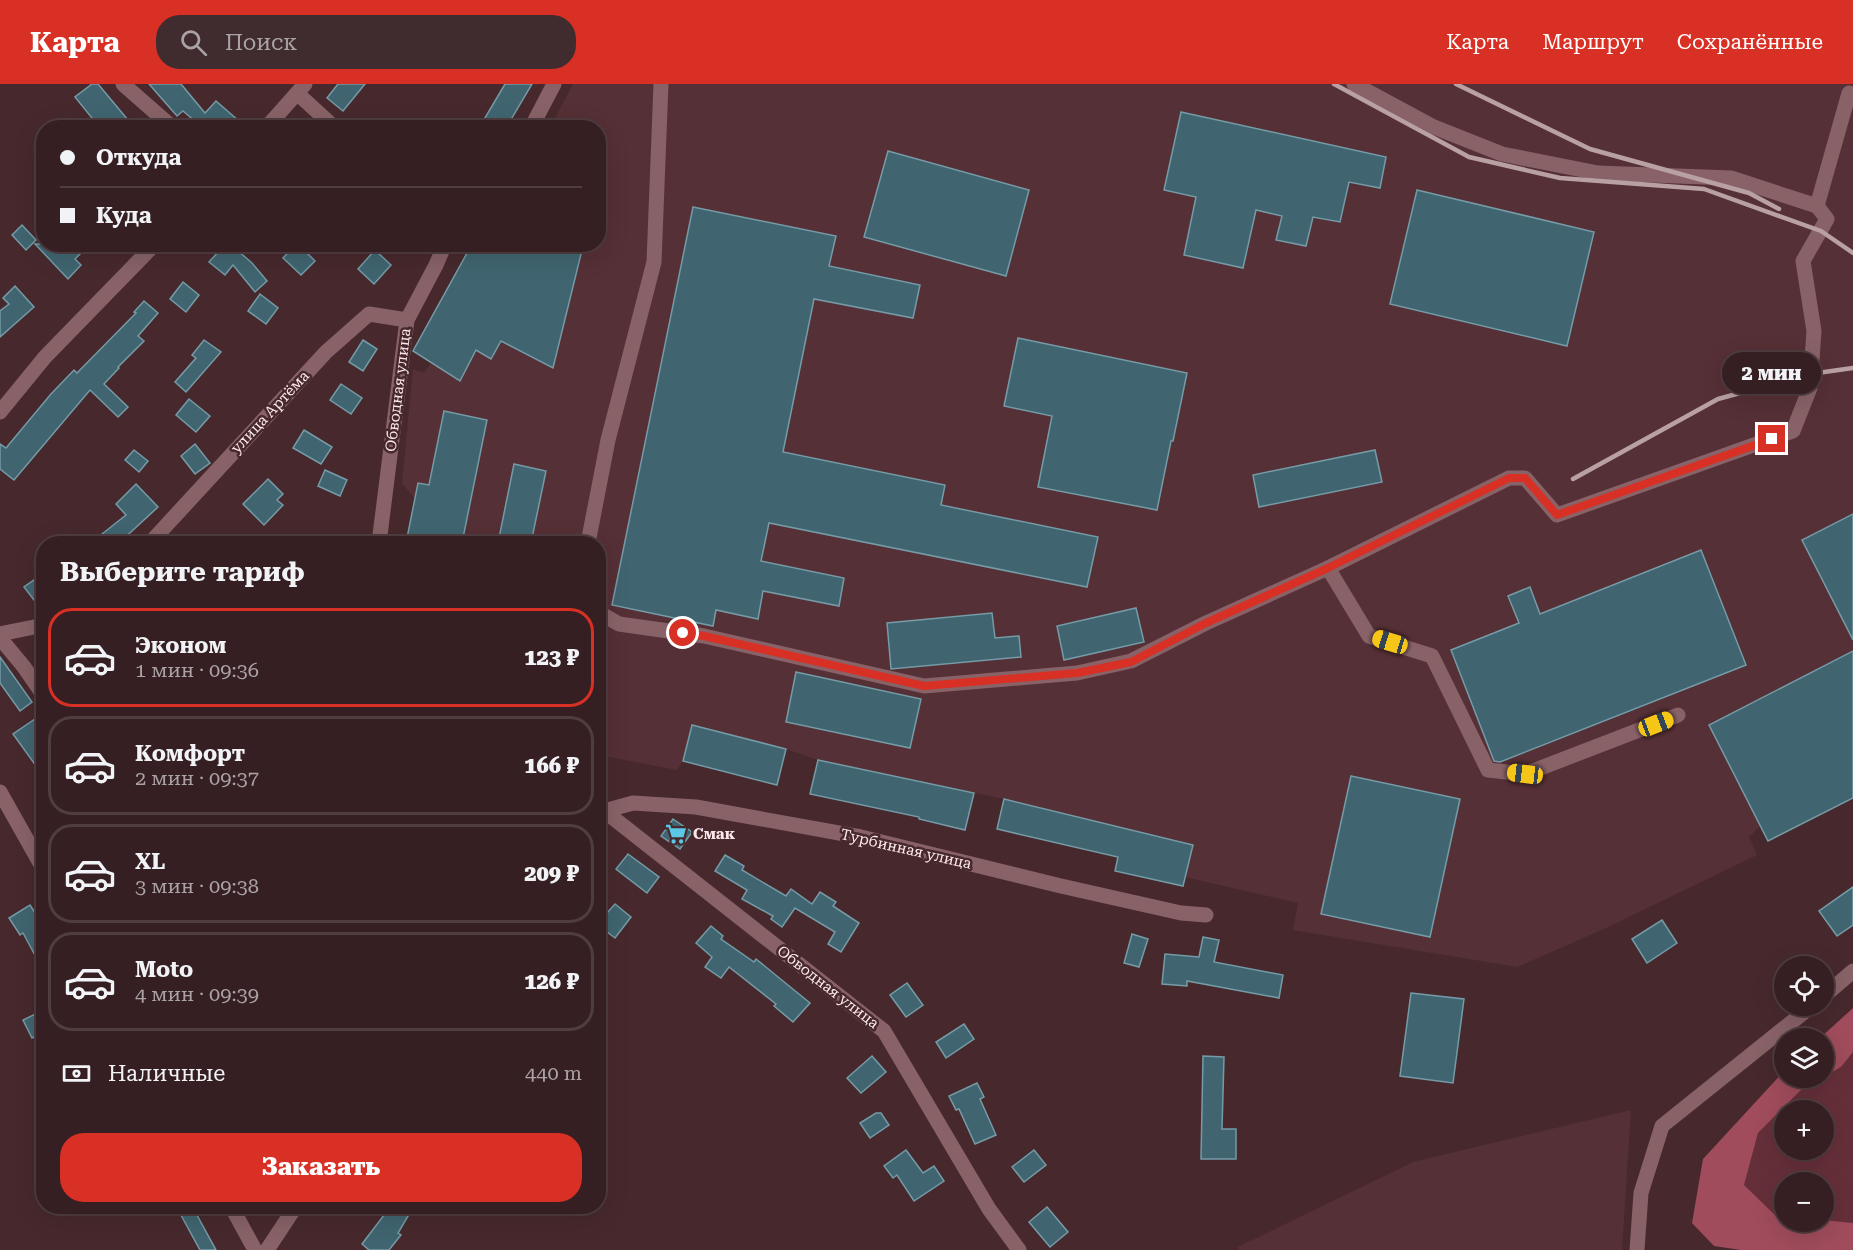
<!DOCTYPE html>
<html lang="ru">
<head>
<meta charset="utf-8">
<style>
  body { margin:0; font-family:"Roboto Serif",serif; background:#402c2f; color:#f1f3f6; height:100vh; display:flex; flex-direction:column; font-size:22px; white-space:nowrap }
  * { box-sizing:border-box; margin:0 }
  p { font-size:20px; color:#aaa2a5 }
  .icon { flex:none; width:33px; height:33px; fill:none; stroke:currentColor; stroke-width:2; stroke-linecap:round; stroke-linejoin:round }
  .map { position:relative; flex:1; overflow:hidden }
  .drawer { position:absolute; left:36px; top:452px; width:570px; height:678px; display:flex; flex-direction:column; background:#351f22; border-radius:24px; box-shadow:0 6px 24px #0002,0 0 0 2px #4f3d40 }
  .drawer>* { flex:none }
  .hud { position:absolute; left:36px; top:36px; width:570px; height:132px; border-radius:24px; box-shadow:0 6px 24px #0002,0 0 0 2px #4f3d40; display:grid; align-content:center; height:132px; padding:0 24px; background:#351f22 }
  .controls { position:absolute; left:1774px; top:872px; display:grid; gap:12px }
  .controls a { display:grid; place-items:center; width:60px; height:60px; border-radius:50%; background:#351f22; box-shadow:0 6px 24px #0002,0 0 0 2px #4f3d40; font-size:30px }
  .end { position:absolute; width:27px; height:27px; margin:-14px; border:8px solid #d93025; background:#fff; box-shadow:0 0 0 3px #fff }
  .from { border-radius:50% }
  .bubble { position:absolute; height:42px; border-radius:21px; background:#351f22; box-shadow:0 6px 24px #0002,0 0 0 2px #4f3d40; font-size:20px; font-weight:800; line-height:42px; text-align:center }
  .car { position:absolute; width:18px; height:36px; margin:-18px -9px; border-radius:8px; box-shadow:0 0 4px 2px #0007; background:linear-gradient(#f5c518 24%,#345 0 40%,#f5c518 0 76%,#345 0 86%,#f5c518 0) }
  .hud b { display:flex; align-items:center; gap:21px; height:57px; font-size:22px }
  .hud b+b { border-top:2px solid #4f3d40 }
  .hud i { width:15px; height:15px; background:#f1f3f6 }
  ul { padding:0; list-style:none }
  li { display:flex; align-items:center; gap:18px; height:99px; margin:0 12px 9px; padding:0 12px; border:3px solid #4f3d40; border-radius:24px }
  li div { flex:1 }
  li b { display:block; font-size:22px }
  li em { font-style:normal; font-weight:800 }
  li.current { border-color:#d93025 }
  li>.icon { width:54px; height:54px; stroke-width:1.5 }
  h2 { padding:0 24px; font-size:27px; line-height:72px }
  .pay { display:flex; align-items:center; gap:15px; height:66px; padding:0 24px; font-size:22px }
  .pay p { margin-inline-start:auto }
  .action { display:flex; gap:12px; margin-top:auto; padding:12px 24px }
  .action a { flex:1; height:69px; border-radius:24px; background:#d93025; color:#fff; font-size:24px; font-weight:800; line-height:69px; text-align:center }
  header { display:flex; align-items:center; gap:36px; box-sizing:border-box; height:84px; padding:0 30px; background:#d93025; color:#fff }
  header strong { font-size:28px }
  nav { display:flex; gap:33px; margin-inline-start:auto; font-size:21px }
  .search { width:420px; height:54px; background:#402c2f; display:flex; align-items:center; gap:15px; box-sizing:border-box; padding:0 21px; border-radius:24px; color:#aaa2a5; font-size:22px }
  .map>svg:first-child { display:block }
  .built { fill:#553036 }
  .green { fill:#652f39; fill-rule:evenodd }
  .forest { fill:#a04c5c }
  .building { fill:#406570; stroke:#759ba7; stroke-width:1.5 }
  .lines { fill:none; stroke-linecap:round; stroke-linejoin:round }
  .minor { stroke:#886267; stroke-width:15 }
  .rail { stroke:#b8a0a3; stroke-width:4.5 }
  .route { stroke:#d93025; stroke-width:8 }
  .labels { text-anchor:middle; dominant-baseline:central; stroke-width:5; stroke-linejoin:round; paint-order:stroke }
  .street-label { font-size:15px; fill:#fce8ea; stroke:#47292d }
  .poi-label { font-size:15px; font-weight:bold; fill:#fce8ea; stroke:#47292d; text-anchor:start }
</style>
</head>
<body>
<header>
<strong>Карта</strong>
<div class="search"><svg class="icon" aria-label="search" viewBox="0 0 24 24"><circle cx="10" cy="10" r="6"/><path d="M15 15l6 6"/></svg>Поиск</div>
<nav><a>Карта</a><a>Маршрут</a><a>Сохранённые</a></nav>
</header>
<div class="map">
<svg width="1853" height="1166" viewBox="0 0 1853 1166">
  <rect width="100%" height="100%" fill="#47292d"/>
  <!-- built -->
  <g class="built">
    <path d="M573 0H1853V714L1768 757 1760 742 1749 753 1757 771 1604 845 1517 883 1293 846 1298 819 1185 793 1193 762 1004 715 818 676 786 665 693 641 683 677 677 686 599 671 598 459H406L415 415 402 399 413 285 424 289 431 279 412 267 472 161 598 160V44L550 43Z"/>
    <path d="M1631 1026 1622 1166H1239L1238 1163 1413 1078Z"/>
  </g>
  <!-- green -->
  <path class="green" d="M1853 968V1139L1824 1136V1098H1785V1133L1775 1132 1744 1101 1758 1049 1800 1007 1841 983ZM1785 1026H1824V1065H1785Z"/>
  <!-- forest -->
  <path class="forest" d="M1853 924V968L1841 983 1800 1007 1758 1049 1744 1101 1775 1131 1785 1133V1137L1824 1136 1853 1139V1166H1741L1714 1162 1692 1139 1703 1075 1785 986V993H1824V954H1820Z"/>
  <!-- building -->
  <g class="building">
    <path d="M92 0H98L128 36 119 44H100L75 13Z"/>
    <path d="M149 0H181L205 29 216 17 247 44H193L197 39 183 27 177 32Z"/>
    <path d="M338 0H365L343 27 327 14Z"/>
    <path d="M505 0H532L506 44H479Z"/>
    <path d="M1181 28 1386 73 1380 104 1349 98 1340 138 1313 133 1306 162 1276 156 1282 132 1256 126 1243 184 1184 171 1196 113 1164 106Z"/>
    <path d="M888 67 1029 106 1006 192 864 153Z"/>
    <path d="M1417 106 1594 148 1567 262 1390 220Z"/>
    <path d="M693 123 836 152 829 182 920 201 913 234 814 215 783 368 945 401 941 421 1098 453 1087 503 769 439 761 477 844 494 839 522 763 507 758 535 716 526 713 542 612 521Z"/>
    <path d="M22 141 36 156 26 166 12 151Z"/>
    <path d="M35 160H90L75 175 81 181 68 195Z"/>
    <path d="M215 160H230L252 179 267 197 255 208 233 181 225 191 209 178 220 166Z"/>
    <path d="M296 160H298L315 177 301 191 283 174Z"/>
    <path d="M472 160H574L582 166 553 284 501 257 491 275 476 266 460 297 413 267Z"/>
    <path d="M375 166 391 181 374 200 358 185Z"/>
    <path d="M183 198 199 211 186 228 170 215Z"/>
    <path d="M15 202 34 223 0 253V227L9 220 3 214Z"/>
    <path d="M260 210 278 224 266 240 248 227Z"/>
    <path d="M144 217 158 229 138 252 144 257 118 283 119 284 104 300 128 323 118 333 90 306 14 396 0 385V360L6 364 51 310 74 286 77 289 136 229 134 228Z"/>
    <path d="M1018 254 1187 289 1173 357H1171L1157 426 1038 403 1052 332 1004 322Z"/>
    <path d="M204 256 221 268 186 308 175 298 196 274 192 271Z"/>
    <path d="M363 256 377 265 363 287 349 278Z"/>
    <path d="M341 300 362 314 351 330 330 316Z"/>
    <path d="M189 315 210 332 196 348 176 331Z"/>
    <path d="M444 327 487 336 462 459H406L418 399 429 401Z"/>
    <path d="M304 346 332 363 321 380 293 364Z"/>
    <path d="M195 360 210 379 195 390 181 372Z"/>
    <path d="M134 366 148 377 139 388 125 376Z"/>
    <path d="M1375 366 1382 398 1259 423 1253 391Z"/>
    <path d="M514 380 546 387 531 459H498Z"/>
    <path d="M325 386 347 396 340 412 318 402Z"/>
    <path d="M268 395 283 410 277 416 283 421 264 441 243 420Z"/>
    <path d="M136 400 158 423 119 459H110L102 450 126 431 116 420Z"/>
    <path d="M1853 430V556L1802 456Z"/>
    <path d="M1701 466 1746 581 1500 678 1494 677 1451 566 1519 539 1508 512 1530 503 1540 530Z"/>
    <path d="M44 489V529L24 503Z"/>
    <path d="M1136 524 1144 558 1064 576 1057 542Z"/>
    <path d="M992 529 995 554 1019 552 1021 573 891 585 887 539Z"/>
    <path d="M1853 567V714L1768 757 1709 641Z"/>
    <path d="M0 573 32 618 20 627 0 599Z"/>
    <path d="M796 588 921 615 910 664 786 638Z"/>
    <path d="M35 635 44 646V693L13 650Z"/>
    <path d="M692 641 786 665 777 701 683 677Z"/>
    <path d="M818 676 974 709 965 746 919 735V733L810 710Z"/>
    <path d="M1351 692 1460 715 1430 853 1321 830Z"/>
    <path d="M1004 715 1193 761 1183 802 1115 787 1118 773 997 745Z"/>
    <path d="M673 735 692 748 680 765 661 752Z"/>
    <path d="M628 770 659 793 647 809 616 785Z"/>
    <path d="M725 771 744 782 742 786 786 812 791 805 812 820 820 808 836 818 833 822 859 839 841 868 828 860 835 848 795 824 782 843 771 835 773 832 742 815 747 806 715 787Z"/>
    <path d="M1853 803V841L1837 852 1819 827Z"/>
    <path d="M615 820 631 833 615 854 598 841V822L607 829Z"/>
    <path d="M30 821 44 843V888L23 849 20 851 9 834Z"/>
    <path d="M1662 836 1677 859 1647 879 1632 855Z"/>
    <path d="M711 842 723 852 721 855 754 878 756 875 810 919 793 938 774 922 776 920 729 883 721 894 705 883 712 873 696 859Z"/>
    <path d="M1132 850 1148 855 1139 883 1124 879Z"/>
    <path d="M1203 853 1219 856 1214 878 1283 891 1279 914 1187 897V902L1162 900 1165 870 1199 873Z"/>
    <path d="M907 899 923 921 906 933 890 911Z"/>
    <path d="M1411 909 1464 915 1453 999 1400 992Z"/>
    <path d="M44 926V948L32 954 23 936Z"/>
    <path d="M964 940 974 955 946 974 936 958Z"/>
    <path d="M872 972 886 988 861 1009 847 994Z"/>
    <path d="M1203 972 1224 973 1222 1045H1236V1075H1201Z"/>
    <path d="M977 999 984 1013 980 1015 996 1051 975 1060 959 1025 956 1026 949 1012Z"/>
    <path d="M876 1029H881L889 1041 870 1054 860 1039Z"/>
    <path d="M906 1066 923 1089 934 1082 944 1097 914 1117 897 1091 893 1094 884 1082Z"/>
    <path d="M1034 1066 1046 1081 1024 1098 1012 1083Z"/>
    <path d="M176 1122H192L216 1166H200Z"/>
    <path d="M391 1122H414L398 1149 401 1151 389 1166H369L362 1160Z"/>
    <path d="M1047 1123 1068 1148 1050 1163 1029 1138Z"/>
  </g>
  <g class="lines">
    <!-- minor -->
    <g class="minor">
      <path d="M123 0 173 44"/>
      <path d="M1354 0 1434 43 1502 70 1598 89 1731 94 1817 122 1849 9"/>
      <path d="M298 10 335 44"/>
      <path d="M266 44 305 0"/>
      <path d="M531 44 554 0"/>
      <path d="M0 328 45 273 155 160"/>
      <path d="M150 459 326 268 369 230 407 236"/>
      <path d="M379 459 407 236 436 181 445 160"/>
      <path d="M588 459 608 356 654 178 661 0"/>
      <path d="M1328 484 1369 552 1432 572 1488 686 1525 690 1678 631"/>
      <path d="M598 528 619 540 704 552 924 602 1077 589 1131 577 1206 539 1328 484 1509 394H1525L1557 431 1793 347 1810 304 1814 247 1803 177 1827 135 1817 122"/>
      <path d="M0 550 44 541"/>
      <path d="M0 554 24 583 44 612"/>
      <path d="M0 708 44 786"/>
      <path d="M598 722 884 947 989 1125 1019 1166"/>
      <path d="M604 727 633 719 696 723 861 753 1061 802 1181 829 1206 831"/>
      <path d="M1824 912 1853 887"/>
      <path d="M231 1122 255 1166"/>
      <path d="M267 1166 296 1122"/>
      <path d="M1637 1166 1641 1109 1662 1042 1813 921"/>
    </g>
    <!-- rail -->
    <g class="rail">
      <path d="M1334 0 1469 73 1560 94 1704 105 1821 147 1853 169"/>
      <path d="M1456 0 1590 65 1749 109 1779 125"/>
      <path d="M1573 395 1718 315 1810 290 1853 284"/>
    </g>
  </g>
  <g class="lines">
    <!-- route -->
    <path class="route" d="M683 549 704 552 924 602 1077 589 1131 578 1206 539 1328 484 1509 394H1525L1557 431 1772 355"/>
  </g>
  <!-- icons -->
  <defs>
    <symbol id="supermarket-bare" viewBox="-9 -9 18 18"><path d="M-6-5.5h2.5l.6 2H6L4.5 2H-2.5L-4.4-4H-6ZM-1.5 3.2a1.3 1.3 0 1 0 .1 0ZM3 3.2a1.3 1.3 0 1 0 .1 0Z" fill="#5ac8e5" stroke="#47292d" stroke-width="2.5" paint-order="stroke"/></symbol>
  </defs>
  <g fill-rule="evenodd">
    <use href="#supermarket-bare" x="661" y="735" width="30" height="30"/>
  </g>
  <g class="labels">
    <!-- street labels -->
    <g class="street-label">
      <text transform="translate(398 306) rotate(-83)">Обводная улица</text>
      <text transform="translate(270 328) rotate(-47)">улица Артёма</text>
      <text transform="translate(906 765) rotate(13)">Турбинная улица</text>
      <text transform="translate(828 903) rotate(38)">Обводная улица</text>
    </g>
    <!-- poi labels -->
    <g class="poi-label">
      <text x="693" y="750">Смак</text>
    </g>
  </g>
</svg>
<div class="controls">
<a><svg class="icon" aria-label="locate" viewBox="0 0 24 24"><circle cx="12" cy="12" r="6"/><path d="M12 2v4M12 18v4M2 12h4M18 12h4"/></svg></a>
<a><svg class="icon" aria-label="layers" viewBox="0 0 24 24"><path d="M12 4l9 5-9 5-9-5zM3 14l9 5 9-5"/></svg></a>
<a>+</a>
<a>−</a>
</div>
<i class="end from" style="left:683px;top:549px"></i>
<i class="end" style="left:1772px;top:355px"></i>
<div class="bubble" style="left:1722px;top:268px;width:99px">2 мин</div>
<i class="car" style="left:1390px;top:558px;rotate:287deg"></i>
<i class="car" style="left:1656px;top:640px;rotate:69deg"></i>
<i class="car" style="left:1525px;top:690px;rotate:277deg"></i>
<div class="hud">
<b><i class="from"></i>Откуда</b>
<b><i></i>Куда</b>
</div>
<section class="drawer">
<h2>Выберите тариф</h2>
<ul>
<li class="current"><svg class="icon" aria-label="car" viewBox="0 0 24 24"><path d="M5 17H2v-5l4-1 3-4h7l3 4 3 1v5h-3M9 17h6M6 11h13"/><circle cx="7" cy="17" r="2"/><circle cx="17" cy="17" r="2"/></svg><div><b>Эконом</b><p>1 мин · 09:36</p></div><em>123 ₽</em></li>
<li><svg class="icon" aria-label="car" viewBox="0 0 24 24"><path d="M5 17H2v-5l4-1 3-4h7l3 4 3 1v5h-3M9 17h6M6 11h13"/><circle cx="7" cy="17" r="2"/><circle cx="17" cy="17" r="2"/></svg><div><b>Комфорт</b><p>2 мин · 09:37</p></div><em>166 ₽</em></li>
<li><svg class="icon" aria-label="car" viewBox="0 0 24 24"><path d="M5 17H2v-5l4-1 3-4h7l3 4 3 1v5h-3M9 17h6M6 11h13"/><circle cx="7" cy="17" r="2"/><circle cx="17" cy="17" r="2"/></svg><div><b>XL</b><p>3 мин · 09:38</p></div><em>209 ₽</em></li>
<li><svg class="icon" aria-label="car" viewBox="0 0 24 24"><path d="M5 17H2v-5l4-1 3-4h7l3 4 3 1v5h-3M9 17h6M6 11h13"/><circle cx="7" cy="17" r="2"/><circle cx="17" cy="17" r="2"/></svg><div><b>Moto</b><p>4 мин · 09:39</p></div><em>126 ₽</em></li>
</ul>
<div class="pay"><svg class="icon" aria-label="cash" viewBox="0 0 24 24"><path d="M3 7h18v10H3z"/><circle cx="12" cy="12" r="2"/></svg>Наличные<p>440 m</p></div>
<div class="action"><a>Заказать</a></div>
</section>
</div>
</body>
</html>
